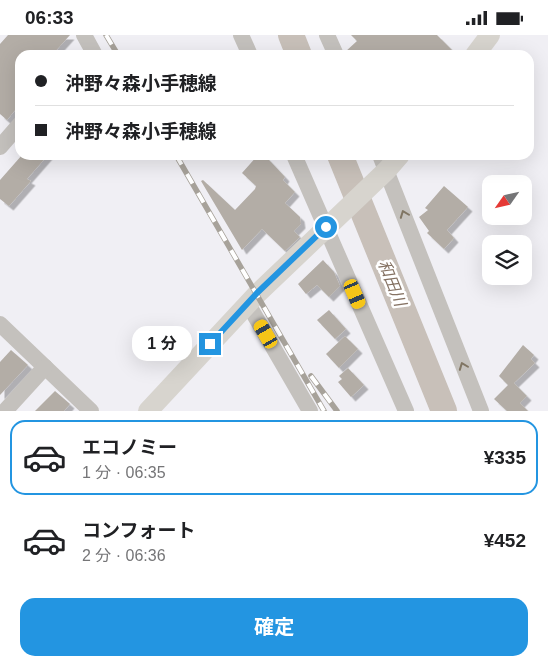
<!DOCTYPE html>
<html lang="ja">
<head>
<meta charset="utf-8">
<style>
  body { margin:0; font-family:Arial,"Noto Sans JP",sans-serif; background:#f2f2f2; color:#202124; height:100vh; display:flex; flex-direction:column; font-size:19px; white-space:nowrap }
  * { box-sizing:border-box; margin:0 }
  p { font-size:16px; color:#757577 }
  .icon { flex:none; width:28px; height:28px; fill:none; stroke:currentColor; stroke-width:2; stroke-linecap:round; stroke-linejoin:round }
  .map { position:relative; height:376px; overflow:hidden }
  .details { display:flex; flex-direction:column; background:#fff; flex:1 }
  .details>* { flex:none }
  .guide { position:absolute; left:15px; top:15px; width:519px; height:110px; border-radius:15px; box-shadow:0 5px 20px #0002; display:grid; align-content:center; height:110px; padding:0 20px; background:#fff }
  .needle { width:32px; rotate:236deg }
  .fabs { position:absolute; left:482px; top:140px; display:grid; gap:10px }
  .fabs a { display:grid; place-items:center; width:50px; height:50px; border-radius:10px; background:#fff; box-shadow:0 5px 20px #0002; font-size:25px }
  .end { position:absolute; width:22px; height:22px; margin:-11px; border:6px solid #2395e1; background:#fff; box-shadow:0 0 0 2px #fff }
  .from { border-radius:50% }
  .bubble { position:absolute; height:35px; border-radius:15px; background:#fff; box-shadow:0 5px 20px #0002; font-size:16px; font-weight:700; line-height:35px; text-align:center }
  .car { position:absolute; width:15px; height:30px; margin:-15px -8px; border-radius:6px; box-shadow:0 0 4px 1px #0007; background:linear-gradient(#f5c518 24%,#345 0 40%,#f5c518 0 76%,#345 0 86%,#f5c518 0) }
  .guide b { display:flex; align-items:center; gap:18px; height:48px; font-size:19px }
  .guide b+b { border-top:1px solid #e0e0e0 }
  .guide i { width:12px; height:12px; background:#202124 }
  ul { padding:9px 0 0; list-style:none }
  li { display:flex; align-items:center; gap:15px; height:75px; margin:0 10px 8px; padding:0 10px; border:2px solid transparent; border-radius:15px }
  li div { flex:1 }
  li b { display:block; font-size:19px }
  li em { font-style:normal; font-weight:700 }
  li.active { border-color:#2395e1 }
  li>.icon { width:45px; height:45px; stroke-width:1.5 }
  .primary-button { display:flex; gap:10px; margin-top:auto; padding:10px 20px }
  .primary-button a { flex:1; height:58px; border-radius:15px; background:#2395e1; color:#fff; font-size:20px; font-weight:700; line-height:58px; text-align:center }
  .status { display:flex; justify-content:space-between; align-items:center; height:35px; padding:0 25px; background:#fff; direction:ltr }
  .status svg { height:14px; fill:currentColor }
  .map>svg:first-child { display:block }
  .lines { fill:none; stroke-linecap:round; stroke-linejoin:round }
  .river { stroke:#c8c0b9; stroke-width:26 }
  .building { fill:#b3ada6; filter:url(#shadow) }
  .minor { stroke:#c4c1bd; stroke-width:16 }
  .major { stroke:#d7d4ce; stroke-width:20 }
  .rail-casing { stroke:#a7a29a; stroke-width:5.5 }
  .rail { stroke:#fff; stroke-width:4; stroke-dasharray:11; stroke-linecap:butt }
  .oneway { stroke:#807563 }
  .route { stroke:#2395e1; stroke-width:6 }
  .labels { text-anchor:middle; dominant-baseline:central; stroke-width:5; stroke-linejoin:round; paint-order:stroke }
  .water-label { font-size:16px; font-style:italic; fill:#857263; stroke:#fff }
</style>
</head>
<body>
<div class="status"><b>06:33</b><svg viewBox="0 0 49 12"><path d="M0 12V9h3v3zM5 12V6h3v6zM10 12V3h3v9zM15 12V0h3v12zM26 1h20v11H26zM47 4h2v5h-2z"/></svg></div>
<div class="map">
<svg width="548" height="376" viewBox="0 0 548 376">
  <defs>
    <filter id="shadow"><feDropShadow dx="4.5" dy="4.5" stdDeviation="0" flood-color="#0004"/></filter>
  </defs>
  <rect width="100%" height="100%" fill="#f0eff4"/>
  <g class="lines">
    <!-- river -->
    <g class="river">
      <path d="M291 0 299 20"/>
      <path d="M340 120 444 376"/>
    </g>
  </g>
  <!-- building -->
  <g class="building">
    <path d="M8 0H70L52 20H20V69L7 85 0 79V9Z"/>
    <path d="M351 0H437L457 20H346L345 17 357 6Z"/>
    <path d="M22 120H48L27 144 31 146 9 171 0 164V145Z"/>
    <path d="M258 120H264L271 127 285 142 283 145 295 157 285 168 300 182 301 189 294 196 300 202 285 216 262 194 242 215 201 146 203 145 235 175 255 154 256 151 242 138Z"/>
    <path d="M444 151 468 172 447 195 454 203 444 214 427 198 429 196 419 182 428 175 425 173Z"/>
    <path d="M323 225 334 237 340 251 329 262 317 250 306 259 298 249Z"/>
    <path d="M329 275 346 294 335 304 317 285Z"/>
    <path d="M345 301 358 314 339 333 326 319Z"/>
    <path d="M523 310 534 320 531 324 535 328 514 348 527 361 520 368 528 376H507L494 364 508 350 499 341Z"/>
    <path d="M11 315 28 330 0 360V327Z"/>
    <path d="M348 333 364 350 351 362 338 347 342 344 339 341Z"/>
    <path d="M55 356 70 369 64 376H35Z"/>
  </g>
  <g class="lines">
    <!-- minor -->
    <g class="minor">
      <path d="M84 0 95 20"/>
      <path d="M241 0 250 20"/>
      <path d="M327 0 336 20"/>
      <path d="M0 112 20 89"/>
      <path d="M294 120 406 376"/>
      <path d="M380 120 481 376"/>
      <path d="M248 269 310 376"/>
      <path d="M0 289 91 376"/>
      <path d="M5 376 45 332"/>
    </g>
    <!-- major -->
    <g class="major">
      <path d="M475 20 490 0"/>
      <path d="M148 376 257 259 387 135 400 120"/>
    </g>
    <defs>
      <g id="rail">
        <path d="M106 0 118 20"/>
        <path d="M176 120 324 376"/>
        <path d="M311 341 337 376"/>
      </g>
    </defs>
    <!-- rail casing -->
    <use href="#rail" class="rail-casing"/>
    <!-- rail -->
    <use href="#rail" class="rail"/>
  </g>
  <!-- one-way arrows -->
  <defs><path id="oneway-chevron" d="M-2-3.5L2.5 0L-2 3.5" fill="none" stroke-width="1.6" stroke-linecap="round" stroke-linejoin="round" transform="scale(1.25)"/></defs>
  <g class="oneway">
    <use href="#oneway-chevron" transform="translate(404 179) rotate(-111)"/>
    <use href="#oneway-chevron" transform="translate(463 331) rotate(-111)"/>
  </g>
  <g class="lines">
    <!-- route -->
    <path class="route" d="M210 309 257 258 326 192"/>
  </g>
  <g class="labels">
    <!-- water labels -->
    <g class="water-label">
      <text transform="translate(392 248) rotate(68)">和田川</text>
    </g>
  </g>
</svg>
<div class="fabs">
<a><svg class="needle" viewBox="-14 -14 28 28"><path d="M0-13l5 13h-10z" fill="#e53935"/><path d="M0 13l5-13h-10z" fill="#757577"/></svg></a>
<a><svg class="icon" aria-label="layers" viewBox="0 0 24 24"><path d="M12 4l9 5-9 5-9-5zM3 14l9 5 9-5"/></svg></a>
</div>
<i class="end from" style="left:326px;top:192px"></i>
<i class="end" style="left:210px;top:309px"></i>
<div class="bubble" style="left:132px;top:291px;width:60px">1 分</div>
<i class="car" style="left:355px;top:259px;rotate:157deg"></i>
<i class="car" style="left:266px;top:299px;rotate:330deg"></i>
<div class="guide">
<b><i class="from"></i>沖野々森小手穂線</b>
<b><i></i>沖野々森小手穂線</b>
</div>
</div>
<section class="details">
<ul>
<li class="active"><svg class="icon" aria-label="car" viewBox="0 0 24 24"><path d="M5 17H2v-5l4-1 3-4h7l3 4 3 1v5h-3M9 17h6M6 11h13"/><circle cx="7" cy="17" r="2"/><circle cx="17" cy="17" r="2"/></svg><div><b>エコノミー</b><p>1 分 · 06:35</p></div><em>¥335</em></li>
<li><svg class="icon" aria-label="car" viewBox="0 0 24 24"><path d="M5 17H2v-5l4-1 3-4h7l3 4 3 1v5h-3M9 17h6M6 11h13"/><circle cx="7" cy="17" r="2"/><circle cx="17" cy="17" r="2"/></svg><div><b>コンフォート</b><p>2 分 · 06:36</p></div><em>¥452</em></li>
</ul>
<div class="primary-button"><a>確定</a></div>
</section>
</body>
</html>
